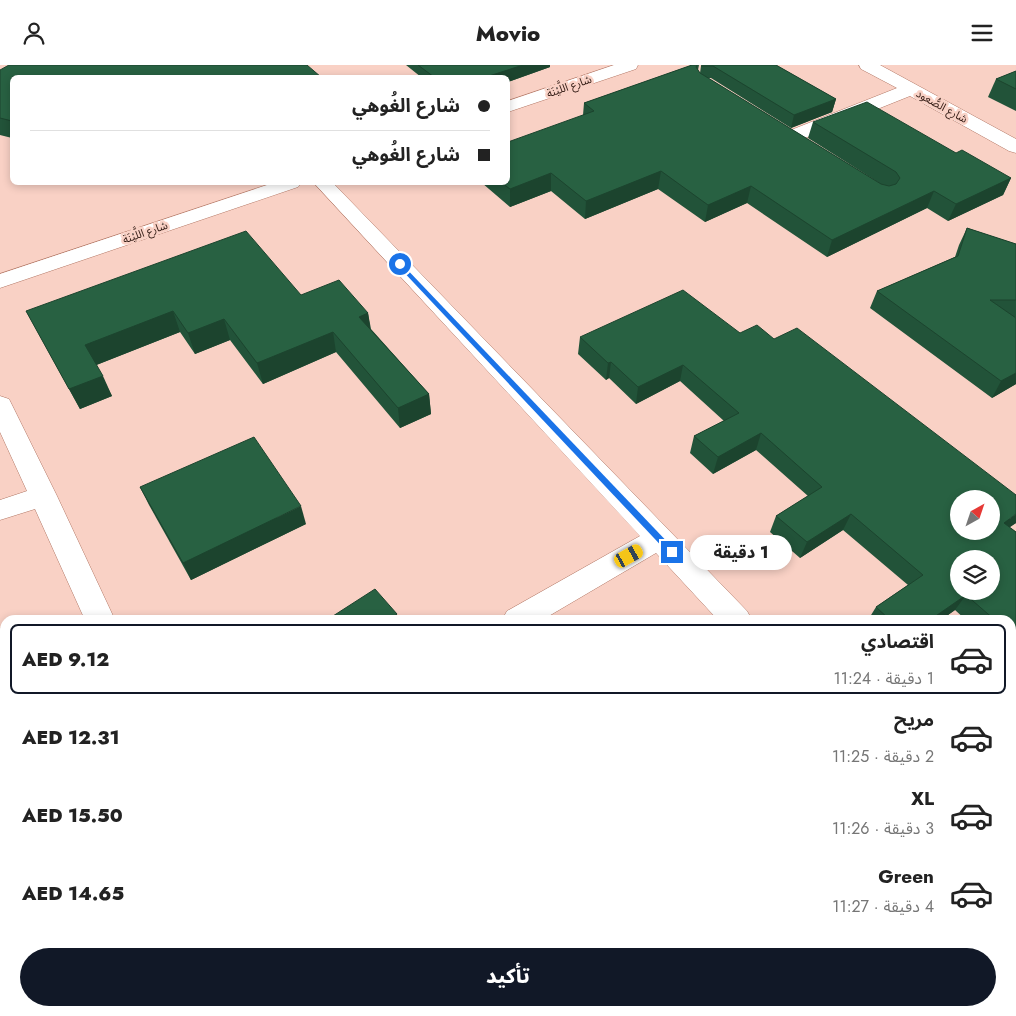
<!DOCTYPE html>
<html lang="ar">
<head>
<meta charset="utf-8">
<style>
  body { margin:0; font-family:Jost,"Noto Sans Arabic",sans-serif; background:#f6f6f6; color:#222; direction:rtl; height:100vh; display:flex; flex-direction:column; font-size:19px; white-space:nowrap }
  * { box-sizing:border-box; margin:0 }
  p { font-size:16px; color:#767676 }
  .icon { flex:none; width:28px; height:28px; fill:none; stroke:currentColor; stroke-width:2; stroke-linecap:round; stroke-linejoin:round }
  .map { position:relative; flex:1; overflow:hidden; direction:ltr }
  .sheet { position:absolute; left:0px; top:550px; width:1016px; height:401px; display:flex; flex-direction:column; background:#fff; border-radius:15px 15px 0 0; box-shadow:0 2px 8px #0003; direction:rtl }
  .sheet>* { flex:none }
  .top-card { position:absolute; left:10px; top:10px; width:500px; height:110px; border-radius:8px; box-shadow:0 2px 8px #0003; direction:rtl; display:grid; align-content:center; height:110px; padding:0 20px; background:#fff }
  .needle { width:32px; rotate:40deg }
  .fabs { position:absolute; left:950px; top:425px; display:grid; gap:10px }
  .fabs a { display:grid; place-items:center; width:50px; height:50px; border-radius:50%; background:#fff; box-shadow:0 2px 8px #0003; font-size:25px }
  .end { position:absolute; width:22px; height:22px; margin:-11px; border:6px solid #1a73e8; background:#fff; box-shadow:0 0 0 2px #fff }
  .from { border-radius:50% }
  .bubble { position:absolute; height:35px; border-radius:18px; background:#fff; box-shadow:0 2px 8px #0003; font-size:16px; font-weight:800; line-height:35px; text-align:center; direction:rtl }
  .car { position:absolute; width:15px; height:30px; margin:-15px -8px; border-radius:6px; box-shadow:0 0 4px 1px #0007; background:linear-gradient(#f5c518 24%,#345 0 40%,#f5c518 0 76%,#345 0 86%,#f5c518 0) }
  .top-card b { display:flex; align-items:center; gap:18px; height:48px; font-size:19px }
  .top-card b+b { border-top:1px solid #e0e0e0 }
  .top-card i { width:12px; height:12px; background:#222 }
  ul { padding:9px 0 0; list-style:none }
  li { display:flex; align-items:center; gap:15px; height:70px; margin:0 10px 8px; padding:0 10px; border:2px solid transparent; border-radius:8px }
  li div { flex:1 }
  li b { display:block; font-size:19px }
  li em { font-style:normal; font-weight:800 }
  li.active { border-color:#111827 }
  li>.icon { width:45px; height:45px; stroke-width:1.5 }
  .action { display:flex; gap:10px; margin-top:auto; padding:10px 20px }
  .action a { flex:1; height:58px; border-radius:30px; background:#111827; color:#fff; font-size:20px; font-weight:800; line-height:58px; text-align:center }
  header { display:flex; justify-content:space-between; align-items:center; height:65px; padding:0 20px; background:#fff; font-size:22px; font-weight:800 }
  .map>svg:first-child { display:block }
  .lines { fill:none; stroke-linecap:round; stroke-linejoin:round }
  .minor-casing { stroke:#b27765; stroke-width:1 }
  .major-casing { stroke:#b27765; stroke-width:1 }
  .path { stroke:#a6857b; stroke-width:4; stroke-dasharray:1 4.5; stroke-linecap:butt }
  .minor { fill:#fff; fill-rule:evenodd }
  .major { fill:#fff; fill-rule:evenodd }
  .wall { fill:#225339 }
  .shaded-wall { fill:#1c442e }
  .building { fill:#286142; stroke:#1c442e; fill-rule:evenodd }
  .route { fill:#1a73e8 }
  .labels { text-anchor:middle; dominant-baseline:central; stroke-width:5; stroke-linejoin:round; paint-order:stroke }
  .far-street-label { font-size:11px; fill:#321b14; stroke:#f9d1c5 }
</style>
</head>
<body>
<header><svg class="icon" aria-label="menu" viewBox="0 0 24 24"><path d="M4 6h16M4 12h16M4 18h16"/></svg>Movio<svg class="icon" aria-label="person" viewBox="0 0 24 24"><circle cx="12" cy="8" r="4"/><path d="M4 21q1-7 8-7t8 7"/></svg></header>
<div class="map">
<svg width="1016" height="951" viewBox="0 0 1016 951">
  <rect width="100%" height="100%" fill="#f9d1c5"/>
  <g class="lines">
    <defs>
      <g id="minor">
        <path d="M614 0H638L636 4 508 47V36Z"/>
        <path d="M859 0H880L1016 74V88L1009 86 910 31 795 77 788 79 781 77 779 73 781 69 897 23 861 4Z"/>
        <path d="M273 118H301L298 122 0 223V209Z"/>
        <path d="M314 118H333L747 546 752 555H718L656 488 542 555H502L507 546 640 471Z"/>
        <path d="M0 331 9 334 12 340 57 431 115 555H85L35 444 0 455V435L27 426 0 367Z"/>
        <path d="M1011 824 1016 826V865L1011 863Z"/>
        <path d="M263 946H301L303 951H265Z"/>
      </g>
      <g id="major">
        <path d="M0 563 5 565V602L0 600Z"/>
        <path d="M124 946H162L164 951H126Z"/>
      </g>
    </defs>
    <!-- minor casing -->
    <use href="#minor" class="minor-casing"/>
    <!-- major casing -->
    <use href="#major" class="major-casing"/>
    <!-- path -->
    <g class="path">
      <path d="M0 699 5 696"/>
      <path d="M0 814 5 829"/>
      <path d="M43 946 45 951"/>
    </g>
    <!-- minor -->
    <use href="#minor" class="minor"/>
    <!-- major -->
    <use href="#major" class="major"/>
  </g>
  <!-- wall -->
  <g class="wall">
    <path d="M406 0H550V2L508 17V12H421Z"/>
    <path d="M692 0H699L698 5 700 8 701 1 776 0 836 34 832 47 791 63 711 13H708L881 119 808 73 813 57 956 88 1011 113 1003 130 948 156 927 143 827 192 747 138 705 157 658 124 585 154 551 126 510 142 482 118H508L583 50 584 38Z"/>
    <path d="M0 5 12 12V73L0 70Z"/>
    <path d="M1016 6V46L988 32 996 14Z"/>
    <path d="M967 163 1016 179V252H1015L1016 253V319L992 333 870 243 877 226 955 192 959 180Z"/>
    <path d="M301 230 368 248 371 264 429 329 431 349 400 363 336 287 263 319 230 275 195 289 180 267 96 300 112 331 80 344 26 246Z"/>
    <path d="M740 268 1016 458 1009 462 1016 467V615L1011 611V555H966L955 545 941 555H868L876 542 908 520 843 465 800 493 770 467 776 451 808 431 756 385 713 409 690 388 694 371 724 356 680 316 636 339 609 313 606 315 578 289 580 272Z"/>
    <path d="M140 422 306 459 191 515 149 440Z"/>
  </g>
  <!-- shaded-wall -->
  <g class="shaded-wall">
    <path d="M523 0H550V2L508 17V12H486Z"/>
    <path d="M836 34 832 47 791 63 794 50Z"/>
    <path d="M661 106 658 124 585 154 586 136Z"/>
    <path d="M551 108V126L510 142V124Z"/>
    <path d="M1011 113 1003 130 948 156 956 139Z"/>
    <path d="M751 121 747 138 705 157 708 140Z"/>
    <path d="M934 126 927 143 827 192 832 175Z"/>
    <path d="M173 246 180 267 94 301 85 280Z"/>
    <path d="M368 248 371 269 359 252Z"/>
    <path d="M224 254 230 275 195 289 188 268Z"/>
    <path d="M333 267 336 287 263 319 257 298Z"/>
    <path d="M611 297 609 313 606 315 608 298Z"/>
    <path d="M683 300 680 316 636 339 638 322Z"/>
    <path d="M1016 308V319L992 333 1001 316Z"/>
    <path d="M103 311 112 331 80 344 69 324Z"/>
    <path d="M429 329 431 349 400 363 398 343Z"/>
    <path d="M761 368 756 385 713 409 718 392Z"/>
    <path d="M301 441 306 459 191 515 183 498Z"/>
    <path d="M851 449 843 465 800 493 807 477Z"/>
    <path d="M1016 449V458L993 474 1004 458Z"/>
    <path d="M966 530 955 545 941 555H930Z"/>
    <path d="M397 549 398 554 397 555H388Z"/>
  </g>
  <!-- building -->
  <g class="building">
    <path d="M9 0H307L321 12H12V56L0 53V5Z"/>
    <path d="M418 0H523L486 12H434Z"/>
    <path d="M692 0H697L696 2 700 8 881 119 889 121 896 119 900 113 896 107 813 57 867 37 956 88 962 85 1011 113 956 139 934 126 832 175 751 121 708 140 661 106 586 136 551 108 510 124 502 118H508V77L594 46 584 38Z"/>
    <path d="M703 0H776L836 34 794 50 713 1H701Z"/>
    <path d="M1016 6V24L996 14Z"/>
    <path d="M967 163 1016 179V235H990L1016 253V308L1001 316 877 226 958 191Z"/>
    <path d="M246 166 301 230 339 215 368 248 359 252 429 329 398 343 333 267 257 298 224 254 188 268 173 246 85 280 103 311 69 324 26 246Z"/>
    <path d="M683 225 740 268 757 260 774 274 797 263 1016 430V449L1004 458 1016 467V590L1011 586V555H995L966 530 930 555H890L876 542 923 510 851 449 807 477 776 451 822 422 761 368 718 392 694 371 739 348 683 300 638 322 611 297 608 298 580 272ZM959 434H991V466H959ZM959 494H991V526H959Z"/>
    <path d="M254 372 301 441 183 498 140 422Z"/>
    <path d="M375 524 397 549 388 555H336L333 551Z"/>
    <path d="M416 946H549V951H418Z"/>
    <path d="M640 946H725L729 951H634Z"/>
  </g>
  <!-- route -->
  <path class="route" d="M400 197 675 485V489H669L398 201 397 199Z"/>
  <g class="labels">
    <!-- far-street labels -->
    <g class="far-street-label">
      <text transform="translate(569 21) rotate(-19)">شارع اللَّيْنَة</text>
      <text transform="translate(942 41) rotate(29)">شارع الصُّعود</text>
      <text transform="translate(145 167) rotate(-19)">شارع اللَّيْنَة</text>
    </g>
  </g>
</svg>
<div class="fabs">
<a><svg class="needle" viewBox="-14 -14 28 28"><path d="M0-13l5 13h-10z" fill="#e53935"/><path d="M0 13l5-13h-10z" fill="#767676"/></svg></a>
<a><svg class="icon" aria-label="layers" viewBox="0 0 24 24"><path d="M12 4l9 5-9 5-9-5zM3 14l9 5 9-5"/></svg></a>
</div>
<i class="end from" style="left:400px;top:199px"></i>
<i class="end" style="left:672px;top:487px"></i>
<div class="bubble" style="left:690px;top:470px;width:102px">1 دقيقة</div>
<i class="car" style="left:629px;top:491px;rotate:61deg"></i>
<div class="top-card">
<b><i class="from"></i>شارع الغُوهي</b>
<b><i></i>شارع الغُوهي</b>
</div>
<section class="sheet">
<ul>
<li class="active"><svg class="icon" aria-label="car" viewBox="0 0 24 24"><path d="M5 17H2v-5l4-1 3-4h7l3 4 3 1v5h-3M9 17h6M6 11h13"/><circle cx="7" cy="17" r="2"/><circle cx="17" cy="17" r="2"/></svg><div><b>اقتصادي</b><p>1 دقيقة · 11:24</p></div><em>AED 9.12</em></li>
<li><svg class="icon" aria-label="car" viewBox="0 0 24 24"><path d="M5 17H2v-5l4-1 3-4h7l3 4 3 1v5h-3M9 17h6M6 11h13"/><circle cx="7" cy="17" r="2"/><circle cx="17" cy="17" r="2"/></svg><div><b>مريح</b><p>2 دقيقة · 11:25</p></div><em>AED 12.31</em></li>
<li><svg class="icon" aria-label="car" viewBox="0 0 24 24"><path d="M5 17H2v-5l4-1 3-4h7l3 4 3 1v5h-3M9 17h6M6 11h13"/><circle cx="7" cy="17" r="2"/><circle cx="17" cy="17" r="2"/></svg><div><b>XL</b><p>3 دقيقة · 11:26</p></div><em>AED 15.50</em></li>
<li><svg class="icon" aria-label="car" viewBox="0 0 24 24"><path d="M5 17H2v-5l4-1 3-4h7l3 4 3 1v5h-3M9 17h6M6 11h13"/><circle cx="7" cy="17" r="2"/><circle cx="17" cy="17" r="2"/></svg><div><b>Green</b><p>4 دقيقة · 11:27</p></div><em>AED 14.65</em></li>
</ul>
<div class="action"><a>تأكيد</a></div>
</section>
</div>
</body>
</html>
